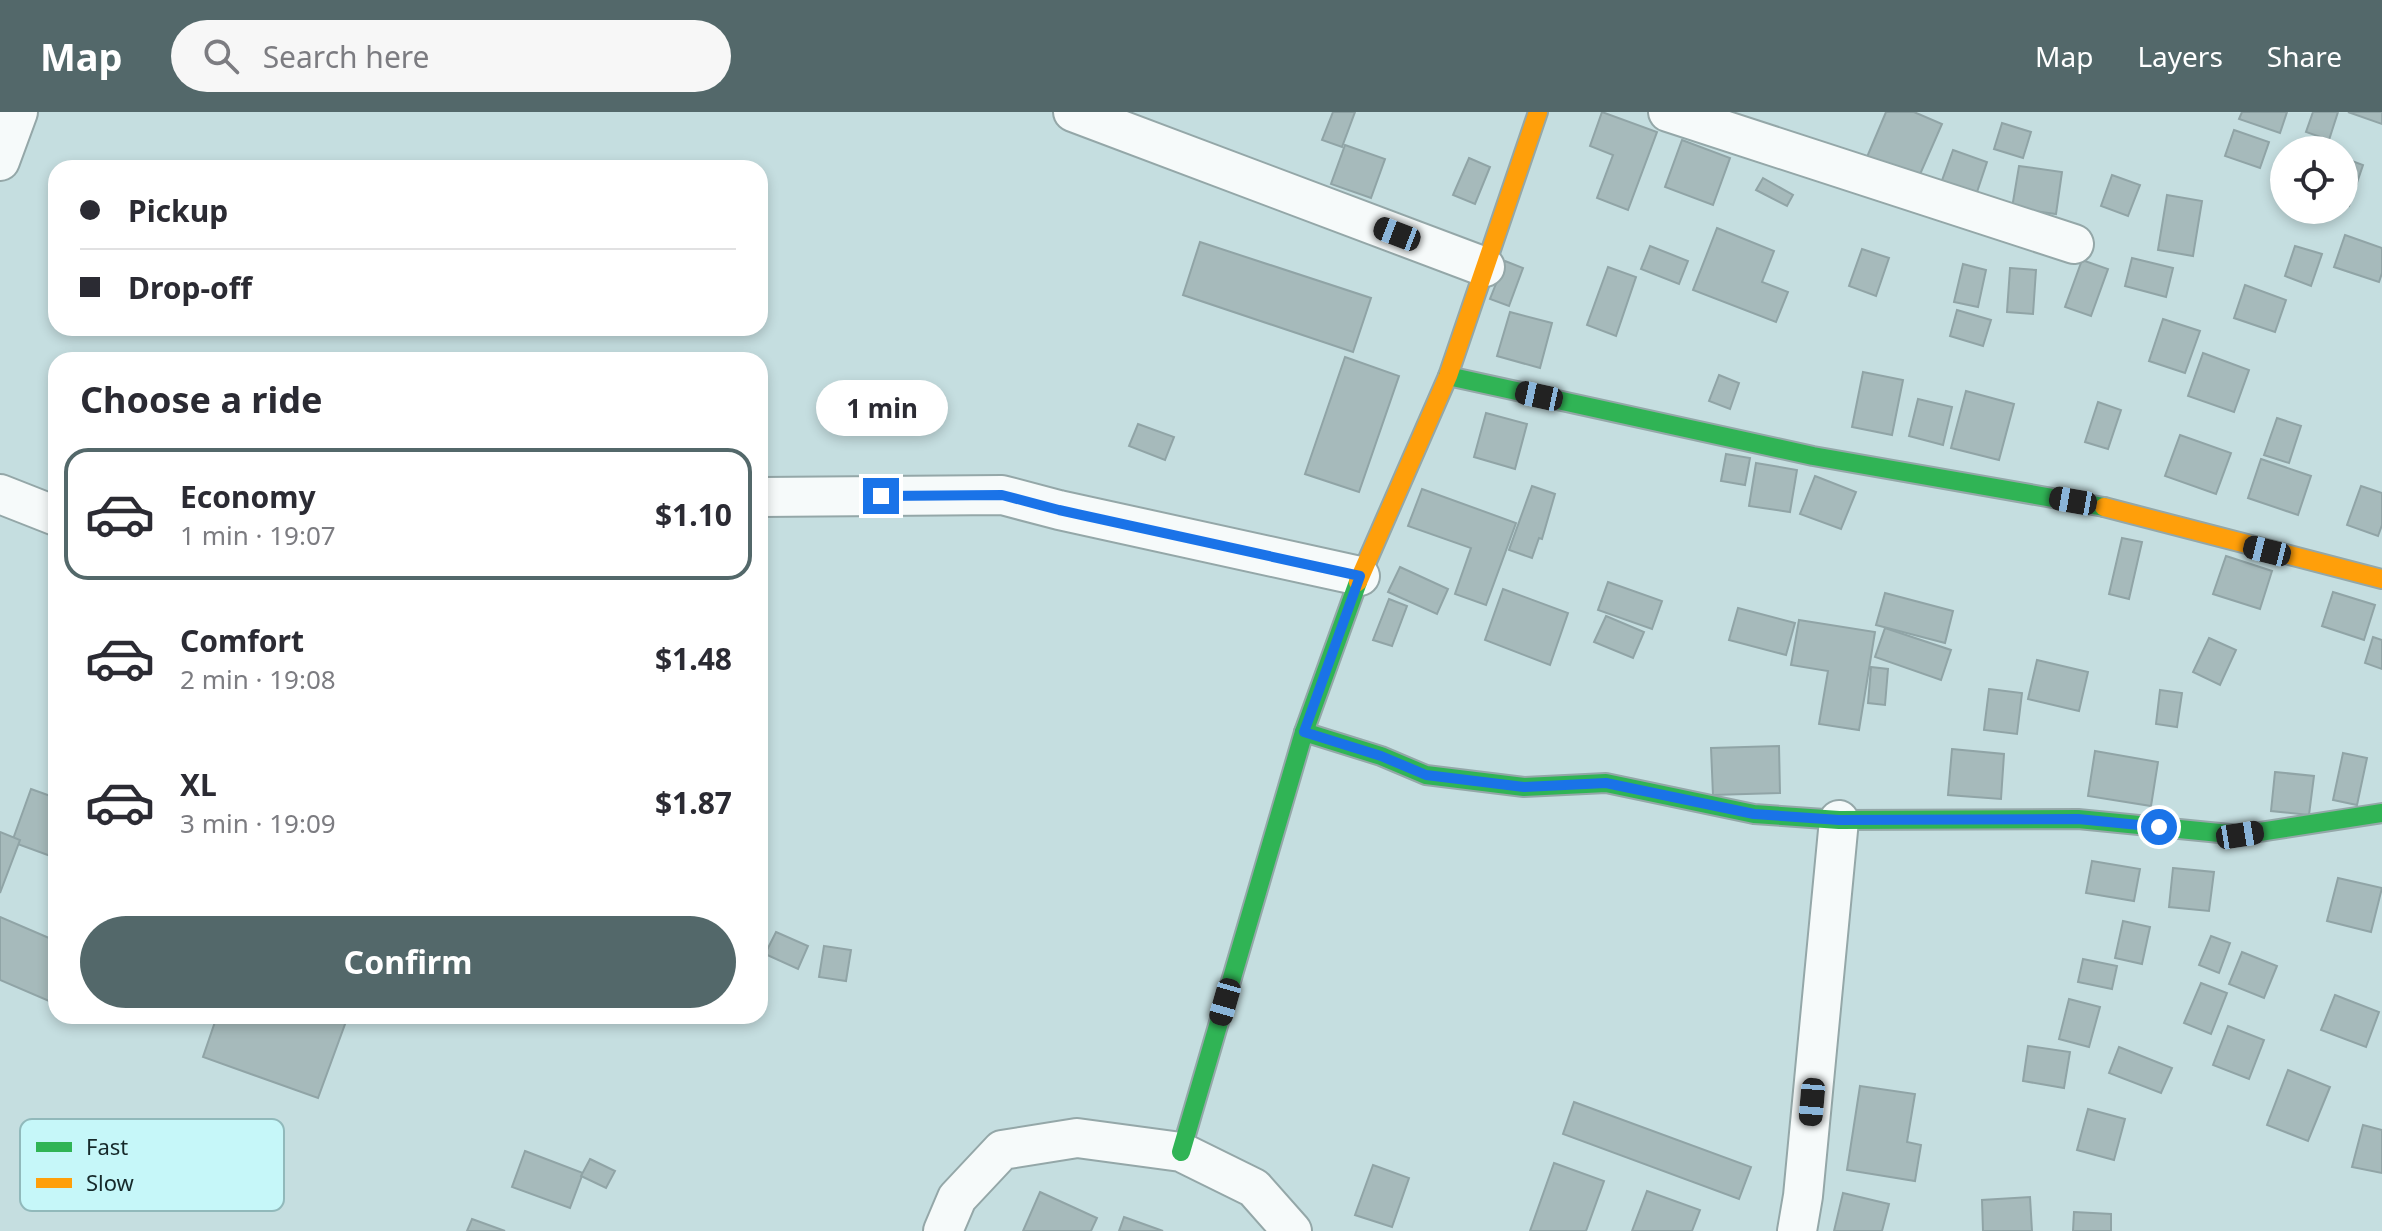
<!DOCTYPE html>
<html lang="en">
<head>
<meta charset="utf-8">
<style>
  body { margin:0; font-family:"Noto Sans",sans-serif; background:#f7f7f7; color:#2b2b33; height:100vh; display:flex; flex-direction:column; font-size:30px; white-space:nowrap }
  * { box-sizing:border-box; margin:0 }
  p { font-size:26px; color:#7c7c81 }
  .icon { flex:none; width:44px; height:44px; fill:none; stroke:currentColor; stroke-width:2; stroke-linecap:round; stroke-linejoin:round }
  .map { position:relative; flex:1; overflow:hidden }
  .drawer { position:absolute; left:48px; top:240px; width:720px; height:672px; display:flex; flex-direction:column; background:#fff; border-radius:24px; box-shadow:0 4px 12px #0003 }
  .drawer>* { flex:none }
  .guide { position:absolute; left:48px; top:48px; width:720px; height:176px; border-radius:24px; box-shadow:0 4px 12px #0003; display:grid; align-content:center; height:176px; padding:0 32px; background:#fff }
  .controls { position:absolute; left:2270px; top:24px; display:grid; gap:16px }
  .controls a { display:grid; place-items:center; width:88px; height:88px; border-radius:50%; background:#fff; box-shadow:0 4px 12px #0003; font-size:40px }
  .end { position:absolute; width:36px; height:36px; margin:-18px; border:10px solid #1a73e8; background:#fff; box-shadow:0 0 0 4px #fff }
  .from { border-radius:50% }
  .bubble { position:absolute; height:56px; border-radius:28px; background:#fff; box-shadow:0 4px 12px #0003; font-size:26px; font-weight:700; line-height:56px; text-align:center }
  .car { position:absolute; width:24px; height:48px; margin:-24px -12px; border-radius:10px; box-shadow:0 0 6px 2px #0007; background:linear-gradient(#222 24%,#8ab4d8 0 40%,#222 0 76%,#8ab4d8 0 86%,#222 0) }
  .guide b { display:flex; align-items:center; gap:28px; height:76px; font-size:30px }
  .guide b+b { border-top:2px solid #e1e1e2 }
  .guide i { width:20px; height:20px; background:#2b2b33 }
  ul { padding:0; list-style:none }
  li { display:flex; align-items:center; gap:24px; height:132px; margin:0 16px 12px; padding:0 16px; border:4px solid transparent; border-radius:24px }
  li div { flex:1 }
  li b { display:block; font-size:30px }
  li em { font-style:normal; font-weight:700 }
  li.current { border-color:#53686a }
  li>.icon { width:72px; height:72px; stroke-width:1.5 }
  h2 { padding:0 32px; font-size:36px; line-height:96px }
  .action { display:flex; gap:16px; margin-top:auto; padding:16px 32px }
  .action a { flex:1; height:92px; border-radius:48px; background:#53686a; color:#fff; font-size:32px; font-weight:700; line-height:92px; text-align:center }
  header { display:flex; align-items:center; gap:48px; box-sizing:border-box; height:112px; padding:0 40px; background:#53686a; color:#fff }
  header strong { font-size:38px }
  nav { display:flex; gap:44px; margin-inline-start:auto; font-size:28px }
  .search { width:560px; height:72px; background:#f7f7f7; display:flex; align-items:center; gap:20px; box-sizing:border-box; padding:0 28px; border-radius:44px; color:#7c7c81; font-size:30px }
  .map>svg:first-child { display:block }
  .building { fill:#a6babb; stroke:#90a4a6; stroke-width:2 }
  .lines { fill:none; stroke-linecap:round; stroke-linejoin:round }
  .street-casing { stroke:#94a7a8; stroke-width:42 }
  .fast-casing { stroke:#94a7a8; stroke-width:22 }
  .slow-casing { stroke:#94a7a8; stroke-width:22 }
  .street { stroke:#f6fafa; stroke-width:38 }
  .fast { stroke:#30b455; stroke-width:18 }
  .slow { stroke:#ff9f0a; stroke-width:18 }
  .route { stroke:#1a73e8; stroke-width:10 }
  .key { fill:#c6f7f9; stroke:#91b9bb; stroke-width:2 }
  .key-label { font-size:22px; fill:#16292a }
</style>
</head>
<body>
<header>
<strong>Map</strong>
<div class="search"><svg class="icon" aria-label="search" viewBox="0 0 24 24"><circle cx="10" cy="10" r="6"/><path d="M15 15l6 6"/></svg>Search here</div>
<nav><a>Map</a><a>Layers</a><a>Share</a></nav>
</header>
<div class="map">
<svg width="2382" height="1119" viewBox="0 0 2382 1119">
  <rect width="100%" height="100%" fill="#c5dee0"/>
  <!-- building -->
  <g class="building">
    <path d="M1333 0H1355L1342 35 1322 28Z"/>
    <path d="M1602 0 1657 20 1628 98 1597 86 1613 43 1590 34Z"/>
    <path d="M1886 0H1914L1942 12 1918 67 1867 45Z"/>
    <path d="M2242 0H2287L2280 21 2239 7Z"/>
    <path d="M2313 0H2338L2329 28 2306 20Z"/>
    <path d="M2348 0H2382V12Z"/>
    <path d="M2002 11 2031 20 2023 46 1994 37Z"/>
    <path d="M2234 18 2269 30 2260 56 2225 44Z"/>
    <path d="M1682 28 1730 46 1713 93 1665 75Z"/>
    <path d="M1345 33 1385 47 1371 86 1331 72Z"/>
    <path d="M1953 38 1987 50 1975 86 1940 74Z"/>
    <path d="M1469 46 1490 55 1475 92 1453 83Z"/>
    <path d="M2344 46 2363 53 2349 94 2344 92Z"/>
    <path d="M2019 54 2062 60 2056 102 2012 96Z"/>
    <path d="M2112 63 2140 73 2128 104 2101 94Z"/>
    <path d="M1763 66 1793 83 1787 94 1756 78Z"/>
    <path d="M2167 83 2202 89 2193 144 2158 138Z"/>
    <path d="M1717 116 1774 139 1762 170 1788 180 1776 210 1693 178Z"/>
    <path d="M2345 123 2382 136V161L2379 170 2334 155Z"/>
    <path d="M1200 130 1371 186 1353 240 1183 183Z"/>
    <path d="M1650 134 1688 149 1679 172 1641 157Z"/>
    <path d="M2295 134 2322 142 2311 174 2285 164Z"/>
    <path d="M1862 137 1889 146 1876 184 1849 174Z"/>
    <path d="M2132 146 2173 156 2166 185 2125 174Z"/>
    <path d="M2082 148 2108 157 2091 204 2065 195Z"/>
    <path d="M1505 149 1523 156 1509 194 1490 187Z"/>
    <path d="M1963 152 1986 158 1978 195 1954 190Z"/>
    <path d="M1608 155 1636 165 1616 224 1587 213Z"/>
    <path d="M2010 156 2036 158 2033 202 2007 200Z"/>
    <path d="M2245 173 2286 188 2275 220 2234 206Z"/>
    <path d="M1957 198 1991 208 1983 234 1950 224Z"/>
    <path d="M1510 200 1552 211 1540 256 1497 244Z"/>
    <path d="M2163 207 2200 219 2185 261 2149 249Z"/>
    <path d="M2203 241 2249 258 2234 300 2188 284Z"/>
    <path d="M1345 245 1399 264 1359 380 1305 362Z"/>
    <path d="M1863 260 1903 268 1892 323 1852 315Z"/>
    <path d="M1719 263 1739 271 1730 297 1709 289Z"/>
    <path d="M1966 279 2014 292 1999 348 1951 336Z"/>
    <path d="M1918 287 1952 295 1943 333 1909 324Z"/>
    <path d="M2098 290 2121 298 2108 337 2085 330Z"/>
    <path d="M1486 301 1527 312 1515 357 1474 345Z"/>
    <path d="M2277 306 2301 314 2289 351 2264 343Z"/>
    <path d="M1138 312 1174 325 1165 348 1129 334Z"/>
    <path d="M2180 323 2231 341 2216 382 2165 364Z"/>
    <path d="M1726 342 1750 346 1745 373 1721 369Z"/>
    <path d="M2261 347 2311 364 2298 403 2248 386Z"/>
    <path d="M1756 351 1797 358 1790 400 1749 394Z"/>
    <path d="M1815 364 1856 380 1841 417 1800 402Z"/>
    <path d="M1532 374 1555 382 1542 427 1539 426 1532 446 1509 438Z"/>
    <path d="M2361 374 2382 381V413L2378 424 2347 413Z"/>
    <path d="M1422 377 1516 411 1486 493 1455 482 1471 436 1408 414Z"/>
    <path d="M2122 426 2142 430 2129 487 2109 482Z"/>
    <path d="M2226 444 2272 459 2260 497 2213 482Z"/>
    <path d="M1400 455 1448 477 1437 502 1388 480Z"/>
    <path d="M1608 470 1662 489 1652 517 1598 498Z"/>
    <path d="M1503 477 1568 501 1550 553 1485 528Z"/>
    <path d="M2333 480 2375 493 2364 528 2322 514Z"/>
    <path d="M1885 481 1953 499 1945 531 1876 513Z"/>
    <path d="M1389 487 1407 494 1392 534 1373 528Z"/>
    <path d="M1738 496 1795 511 1786 543 1729 528Z"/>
    <path d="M1606 504 1644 520 1633 546 1594 530Z"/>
    <path d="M1799 508 1875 520 1859 618 1819 612 1828 559 1791 553Z"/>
    <path d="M1885 516 1951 538 1941 568 1875 545Z"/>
    <path d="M2373 525 2382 528V557L2365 551Z"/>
    <path d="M2209 526 2236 538 2220 573 2193 560Z"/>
    <path d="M2037 548 2088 560 2079 599 2028 587Z"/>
    <path d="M1871 555 1888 557 1885 593 1868 591Z"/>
    <path d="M1989 577 2022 581 2017 622 1984 618Z"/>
    <path d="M2160 578 2182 581 2177 615 2156 612Z"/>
    <path d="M1779 634 1780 681 1713 683 1711 636Z"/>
    <path d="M1952 637 2004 642 2001 687 1948 683Z"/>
    <path d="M2095 639 2158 650 2151 694 2088 684Z"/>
    <path d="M2343 641 2367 646 2357 693 2333 688Z"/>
    <path d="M2275 660 2314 664 2309 703 2271 699Z"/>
    <path d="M31 677 56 686V746L12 730Z"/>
    <path d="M0 720 20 728 0 781Z"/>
    <path d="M2092 749 2140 757 2134 789 2086 781Z"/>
    <path d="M2173 756 2214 760 2209 799 2169 795Z"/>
    <path d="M2338 766 2382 776 2371 820 2327 809Z"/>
    <path d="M0 805 56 829V892L0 868Z"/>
    <path d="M2123 809 2150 815 2142 852 2115 846Z"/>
    <path d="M776 820 808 834 798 857 765 842Z"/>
    <path d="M2211 824 2230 831 2219 861 2199 853Z"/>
    <path d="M824 834 851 838 846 869 819 865Z"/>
    <path d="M2242 840 2277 854 2264 886 2229 872Z"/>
    <path d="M2083 847 2117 854 2112 877 2078 870Z"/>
    <path d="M2201 871 2227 881 2211 922 2184 911Z"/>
    <path d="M2335 883 2379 900 2366 935 2321 918Z"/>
    <path d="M2069 887 2100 895 2089 935 2059 927Z"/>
    <path d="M217 904H348L318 986 203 945Z"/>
    <path d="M2228 914 2264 928 2249 967 2213 953Z"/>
    <path d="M2028 934 2070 940 2064 976 2023 969Z"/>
    <path d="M2119 935 2172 956 2161 981 2109 961Z"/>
    <path d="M2288 958 2330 975 2308 1029 2267 1013Z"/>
    <path d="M1860 974 1915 982 1907 1030 1921 1033 1915 1069 1847 1058Z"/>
    <path d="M1574 990 1751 1055 1739 1087 1563 1022Z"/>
    <path d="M2088 997 2125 1007 2114 1048 2077 1038Z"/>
    <path d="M2363 1013 2382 1018V1061L2352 1055Z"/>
    <path d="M525 1039 583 1061 570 1096 512 1075Z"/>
    <path d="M590 1047 615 1059 606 1076 581 1064Z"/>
    <path d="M1554 1051 1604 1069 1586 1119H1530Z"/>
    <path d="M1373 1053 1409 1066 1392 1115 1355 1103Z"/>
    <path d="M1647 1079 1700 1098 1692 1119H1632Z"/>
    <path d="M1040 1080 1097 1106 1091 1119H1023Z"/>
    <path d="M1843 1081 1889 1092 1882 1119H1834Z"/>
    <path d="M2030 1085 2032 1119H1983L1982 1088Z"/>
    <path d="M2074 1100 2111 1102V1119H2073Z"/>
    <path d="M1124 1105 1163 1119H1119Z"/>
    <path d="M472 1107 505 1119H467Z"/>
  </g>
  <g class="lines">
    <defs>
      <g id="street">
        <path d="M1073 0 1485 155"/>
        <path d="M1668 0 2074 132"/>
        <path d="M0 49 18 0"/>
        <path d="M0 382 56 404"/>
        <path d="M760 385 1002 383 1059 398 1360 464"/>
        <path d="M943 1119 957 1086 1002 1038 1077 1026 1181 1040 1254 1076 1292 1119"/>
        <path d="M1797 1119 1803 1084 1839 708"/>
      </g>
      <g id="fast">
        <path d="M1448 264 1813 344 2104 395"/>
        <path d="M1304 620 1381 644 1426 663 1524 675 1606 671 1754 702 1839 708 2078 707 2240 723 2382 701"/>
        <path d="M1181 1040 1304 620 1358 470"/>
      </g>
      <g id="slow">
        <path d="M2104 395 2382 467"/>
        <path d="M1358 470 1448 264 1538 0"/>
      </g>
    </defs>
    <!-- street casing -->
    <use href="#street" class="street-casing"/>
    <!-- fast casing -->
    <use href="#fast" class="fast-casing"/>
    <!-- slow casing -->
    <use href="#slow" class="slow-casing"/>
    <!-- street -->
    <use href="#street" class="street"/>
    <!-- fast -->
    <use href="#fast" class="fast"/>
    <!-- slow -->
    <use href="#slow" class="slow"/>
  </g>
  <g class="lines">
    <!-- route -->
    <path class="route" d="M881 384 1002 383 1059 398 1360 464 1304 620 1381 644 1426 663 1524 675 1606 671 1754 702 1839 708 2078 707 2159 715"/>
  </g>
  <!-- legend -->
  <rect x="20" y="1007" width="264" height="92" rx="12" class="key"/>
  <rect x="36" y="1030" width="36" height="10" fill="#30b455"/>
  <rect x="36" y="1066" width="36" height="10" fill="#ff9f0a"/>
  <g class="key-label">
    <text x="86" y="1043">Fast</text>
    <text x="86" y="1079">Slow</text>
  </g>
</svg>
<div class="controls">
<a><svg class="icon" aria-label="locate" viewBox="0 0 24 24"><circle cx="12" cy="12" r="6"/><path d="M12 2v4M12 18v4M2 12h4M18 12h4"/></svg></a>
</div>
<i class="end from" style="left:2159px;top:715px"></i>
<i class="end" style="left:881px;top:384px"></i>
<div class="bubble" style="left:816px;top:268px;width:132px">1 min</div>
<i class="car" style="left:1397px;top:122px;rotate:291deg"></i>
<i class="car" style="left:1539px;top:284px;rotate:282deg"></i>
<i class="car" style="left:2073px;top:389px;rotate:280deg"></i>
<i class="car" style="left:2267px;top:439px;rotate:284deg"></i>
<i class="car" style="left:2240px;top:723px;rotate:81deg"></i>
<i class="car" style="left:1225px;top:890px;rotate:196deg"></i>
<i class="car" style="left:1812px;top:990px;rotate:185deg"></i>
<div class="guide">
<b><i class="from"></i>Pickup</b>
<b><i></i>Drop-off</b>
</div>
<section class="drawer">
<h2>Choose a ride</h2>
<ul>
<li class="current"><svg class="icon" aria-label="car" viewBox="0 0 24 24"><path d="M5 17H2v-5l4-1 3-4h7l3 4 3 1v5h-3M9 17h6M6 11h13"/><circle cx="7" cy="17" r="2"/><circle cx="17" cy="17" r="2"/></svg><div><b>Economy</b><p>1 min · 19:07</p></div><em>$1.10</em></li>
<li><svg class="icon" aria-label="car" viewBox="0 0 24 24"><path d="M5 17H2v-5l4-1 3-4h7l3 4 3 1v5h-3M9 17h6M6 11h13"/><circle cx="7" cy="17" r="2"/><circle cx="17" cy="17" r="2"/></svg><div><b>Comfort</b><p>2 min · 19:08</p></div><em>$1.48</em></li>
<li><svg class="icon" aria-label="car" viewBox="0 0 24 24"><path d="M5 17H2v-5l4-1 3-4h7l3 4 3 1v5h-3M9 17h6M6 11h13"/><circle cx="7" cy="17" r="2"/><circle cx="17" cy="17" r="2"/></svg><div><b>XL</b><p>3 min · 19:09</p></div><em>$1.87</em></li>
</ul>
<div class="action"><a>Confirm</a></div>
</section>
</div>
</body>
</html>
